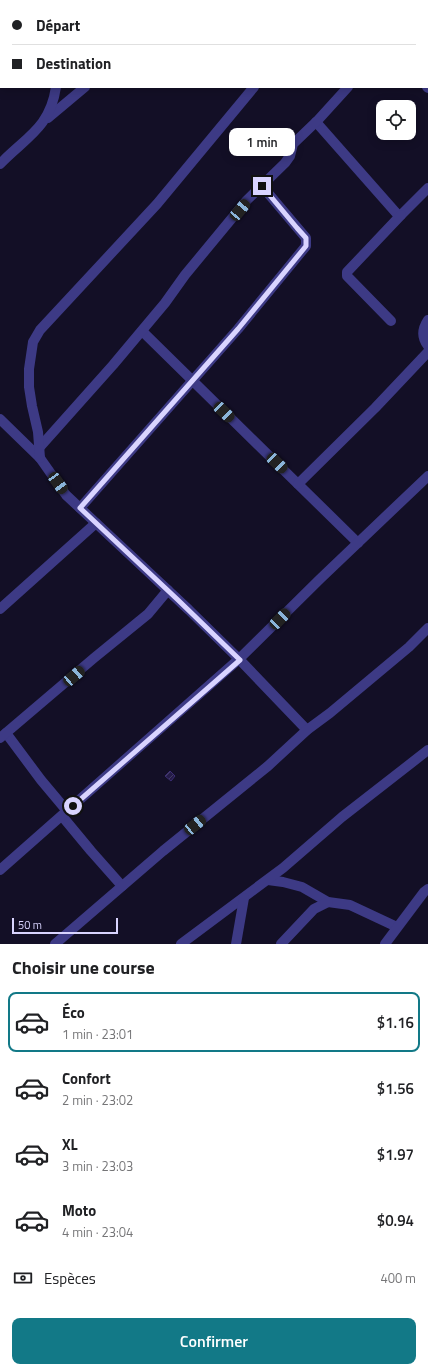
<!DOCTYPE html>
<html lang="fr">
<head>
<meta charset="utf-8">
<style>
  body { margin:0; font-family:"Titillium Web",sans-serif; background:#f6f6f6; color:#202124; height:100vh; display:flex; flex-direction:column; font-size:15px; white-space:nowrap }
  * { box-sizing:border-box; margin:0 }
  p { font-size:13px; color:#757577 }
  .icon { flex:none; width:22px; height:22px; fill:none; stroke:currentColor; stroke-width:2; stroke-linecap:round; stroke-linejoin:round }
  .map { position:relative; height:944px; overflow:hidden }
  .side { display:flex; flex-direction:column; background:#fff; flex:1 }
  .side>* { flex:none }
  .top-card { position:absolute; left:0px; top:0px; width:428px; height:88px; box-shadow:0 2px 10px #0003; display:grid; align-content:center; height:88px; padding:0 12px; background:#fff }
  .tools { position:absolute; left:376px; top:100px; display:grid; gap:8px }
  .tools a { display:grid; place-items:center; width:40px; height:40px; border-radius:8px; background:#fff; box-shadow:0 2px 10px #0003; font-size:20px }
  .scale { position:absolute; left:12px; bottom:10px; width:106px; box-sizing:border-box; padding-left:4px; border:2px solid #d9d4ff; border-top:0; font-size:11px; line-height:14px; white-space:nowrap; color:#d9d4ff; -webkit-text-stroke:3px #130f26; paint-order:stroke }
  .end { position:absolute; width:18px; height:18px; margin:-9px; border:5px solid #d9d4ff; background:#111; box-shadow:0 0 0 2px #111 }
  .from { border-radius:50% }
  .bubble { position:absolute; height:28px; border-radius:8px; background:#fff; box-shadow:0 2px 10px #0003; font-size:13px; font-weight:600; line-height:28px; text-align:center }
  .car { position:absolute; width:12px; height:24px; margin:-12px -6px; border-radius:5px; box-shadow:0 0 3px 1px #0007; background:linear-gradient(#222 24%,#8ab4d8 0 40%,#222 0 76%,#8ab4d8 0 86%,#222 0) }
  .top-card b { display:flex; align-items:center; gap:14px; height:38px; font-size:15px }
  .top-card b+b { border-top:1px solid #e0e0e0 }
  .top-card i { width:10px; height:10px; background:#202124 }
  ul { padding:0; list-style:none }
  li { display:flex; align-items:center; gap:12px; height:60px; margin:0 8px 6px; padding:0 4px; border:2px solid transparent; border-radius:8px }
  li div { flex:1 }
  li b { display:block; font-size:15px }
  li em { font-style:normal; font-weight:600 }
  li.on { border-color:#127987 }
  li>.icon { width:36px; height:36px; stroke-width:1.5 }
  h2 { padding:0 12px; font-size:18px; line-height:48px }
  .pay { display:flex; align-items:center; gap:10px; height:44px; padding:0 12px; font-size:15px }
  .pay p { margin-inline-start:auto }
  .action { display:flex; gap:8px; margin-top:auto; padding:8px 12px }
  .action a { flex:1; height:46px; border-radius:8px; background:#127987; color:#fff; font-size:16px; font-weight:600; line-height:46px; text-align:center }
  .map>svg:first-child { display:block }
  .building { fill:url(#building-hatch); stroke:#3b2d73 }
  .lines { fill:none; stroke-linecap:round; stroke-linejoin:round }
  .minor { stroke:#3d3a85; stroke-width:10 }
  .route { stroke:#d9d4ff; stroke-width:5 }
</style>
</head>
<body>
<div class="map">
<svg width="428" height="944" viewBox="0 0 428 944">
  <defs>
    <pattern id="building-hatch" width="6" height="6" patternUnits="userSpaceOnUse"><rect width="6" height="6" fill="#241b47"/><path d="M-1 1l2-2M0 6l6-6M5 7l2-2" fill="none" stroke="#433b63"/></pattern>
  </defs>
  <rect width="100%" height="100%" fill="#130f26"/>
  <!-- building -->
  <path class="building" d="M170 771 175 776 171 781 165 776Z"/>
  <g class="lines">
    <!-- minor -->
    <g class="minor">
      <path d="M74 0 75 1"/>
      <path d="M287 0 288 1"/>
      <path d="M357 0 358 1"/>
      <path d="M13 1V0"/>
      <path d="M162 1 163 0"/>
      <path d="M0 18 1 17"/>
      <path d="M427 87 428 88"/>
      <path d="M48 118 85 87"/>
      <path d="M316 122 398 215H401L428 188"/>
      <path d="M0 164C26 137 50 128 56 87"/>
      <path d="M428 320C422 329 421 337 428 346"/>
      <path d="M391 321 347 276V272L401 215"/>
      <path d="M142 331 358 543"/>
      <path d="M0 419 40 458 66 495 189 610 239 659 307 730"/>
      <path d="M39 448 113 365 165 303 185 275 247 200 285 163 290 156 293 144 318 120 348 87"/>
      <path d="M40 458 38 432 32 406 29 387V369L33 342 40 330 157 204 254 87"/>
      <path d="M298 484 375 408 428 352"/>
      <path d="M80 508 238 329 306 246V238L262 186"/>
      <path d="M0 609 96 523"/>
      <path d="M6 733 41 780 67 811"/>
      <path d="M0 738 94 658 148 614 168 590"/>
      <path d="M62 816 91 851 122 886"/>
      <path d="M0 870 239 659 320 579 428 476"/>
      <path d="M268 880 283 882 302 887 328 902 350 905 397 927"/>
      <path d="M55 944 163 851 268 766 307 730 330 713 409 647 428 628"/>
      <path d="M181 944 283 868 342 817 428 750"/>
      <path d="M236 944 244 898"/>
      <path d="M281 944 314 909 328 902"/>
      <path d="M385 944 424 892 428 889"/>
    </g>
  </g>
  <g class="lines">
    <!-- route -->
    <path class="route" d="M73 806 240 660 178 600 80 508 238 329 306 246V238L297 228 262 186"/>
  </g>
</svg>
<div class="tools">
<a><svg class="icon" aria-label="locate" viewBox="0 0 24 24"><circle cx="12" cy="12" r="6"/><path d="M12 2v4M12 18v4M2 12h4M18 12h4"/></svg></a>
</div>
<div class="scale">50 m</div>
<i class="end from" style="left:73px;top:806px"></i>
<i class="end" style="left:262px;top:186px"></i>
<div class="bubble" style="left:229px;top:128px;width:66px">1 min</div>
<i class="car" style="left:240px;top:210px;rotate:40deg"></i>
<i class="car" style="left:224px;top:412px;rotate:134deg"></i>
<i class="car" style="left:277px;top:463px;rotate:134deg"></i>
<i class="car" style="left:58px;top:483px;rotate:144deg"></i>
<i class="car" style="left:280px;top:619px;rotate:45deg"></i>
<i class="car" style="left:74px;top:676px;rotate:49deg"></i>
<i class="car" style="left:195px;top:825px;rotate:51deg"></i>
<div class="top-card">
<b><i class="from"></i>Départ</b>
<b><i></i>Destination</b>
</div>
</div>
<section class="side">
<h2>Choisir une course</h2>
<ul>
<li class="on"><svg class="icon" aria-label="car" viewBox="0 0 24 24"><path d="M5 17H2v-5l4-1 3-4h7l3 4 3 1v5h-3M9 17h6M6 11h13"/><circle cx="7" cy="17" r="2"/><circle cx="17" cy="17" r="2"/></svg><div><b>Éco</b><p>1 min · 23:01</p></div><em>$1.16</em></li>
<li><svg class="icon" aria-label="car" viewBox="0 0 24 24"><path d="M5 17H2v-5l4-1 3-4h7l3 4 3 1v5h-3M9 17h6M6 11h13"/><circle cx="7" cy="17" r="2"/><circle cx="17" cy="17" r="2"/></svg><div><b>Confort</b><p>2 min · 23:02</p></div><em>$1.56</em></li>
<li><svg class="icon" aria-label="car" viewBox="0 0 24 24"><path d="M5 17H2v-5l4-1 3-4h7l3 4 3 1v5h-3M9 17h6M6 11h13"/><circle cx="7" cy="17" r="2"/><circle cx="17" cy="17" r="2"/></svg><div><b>XL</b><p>3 min · 23:03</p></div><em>$1.97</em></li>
<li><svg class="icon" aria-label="car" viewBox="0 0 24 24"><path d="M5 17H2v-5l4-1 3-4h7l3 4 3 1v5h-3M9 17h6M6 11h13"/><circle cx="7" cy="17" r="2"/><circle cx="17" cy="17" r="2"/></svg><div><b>Moto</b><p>4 min · 23:04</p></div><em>$0.94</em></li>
</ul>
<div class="pay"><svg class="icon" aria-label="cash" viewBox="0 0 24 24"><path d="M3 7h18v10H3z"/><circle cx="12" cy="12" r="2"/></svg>Espèces<p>400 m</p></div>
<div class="action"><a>Confirmer</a></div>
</section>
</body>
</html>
